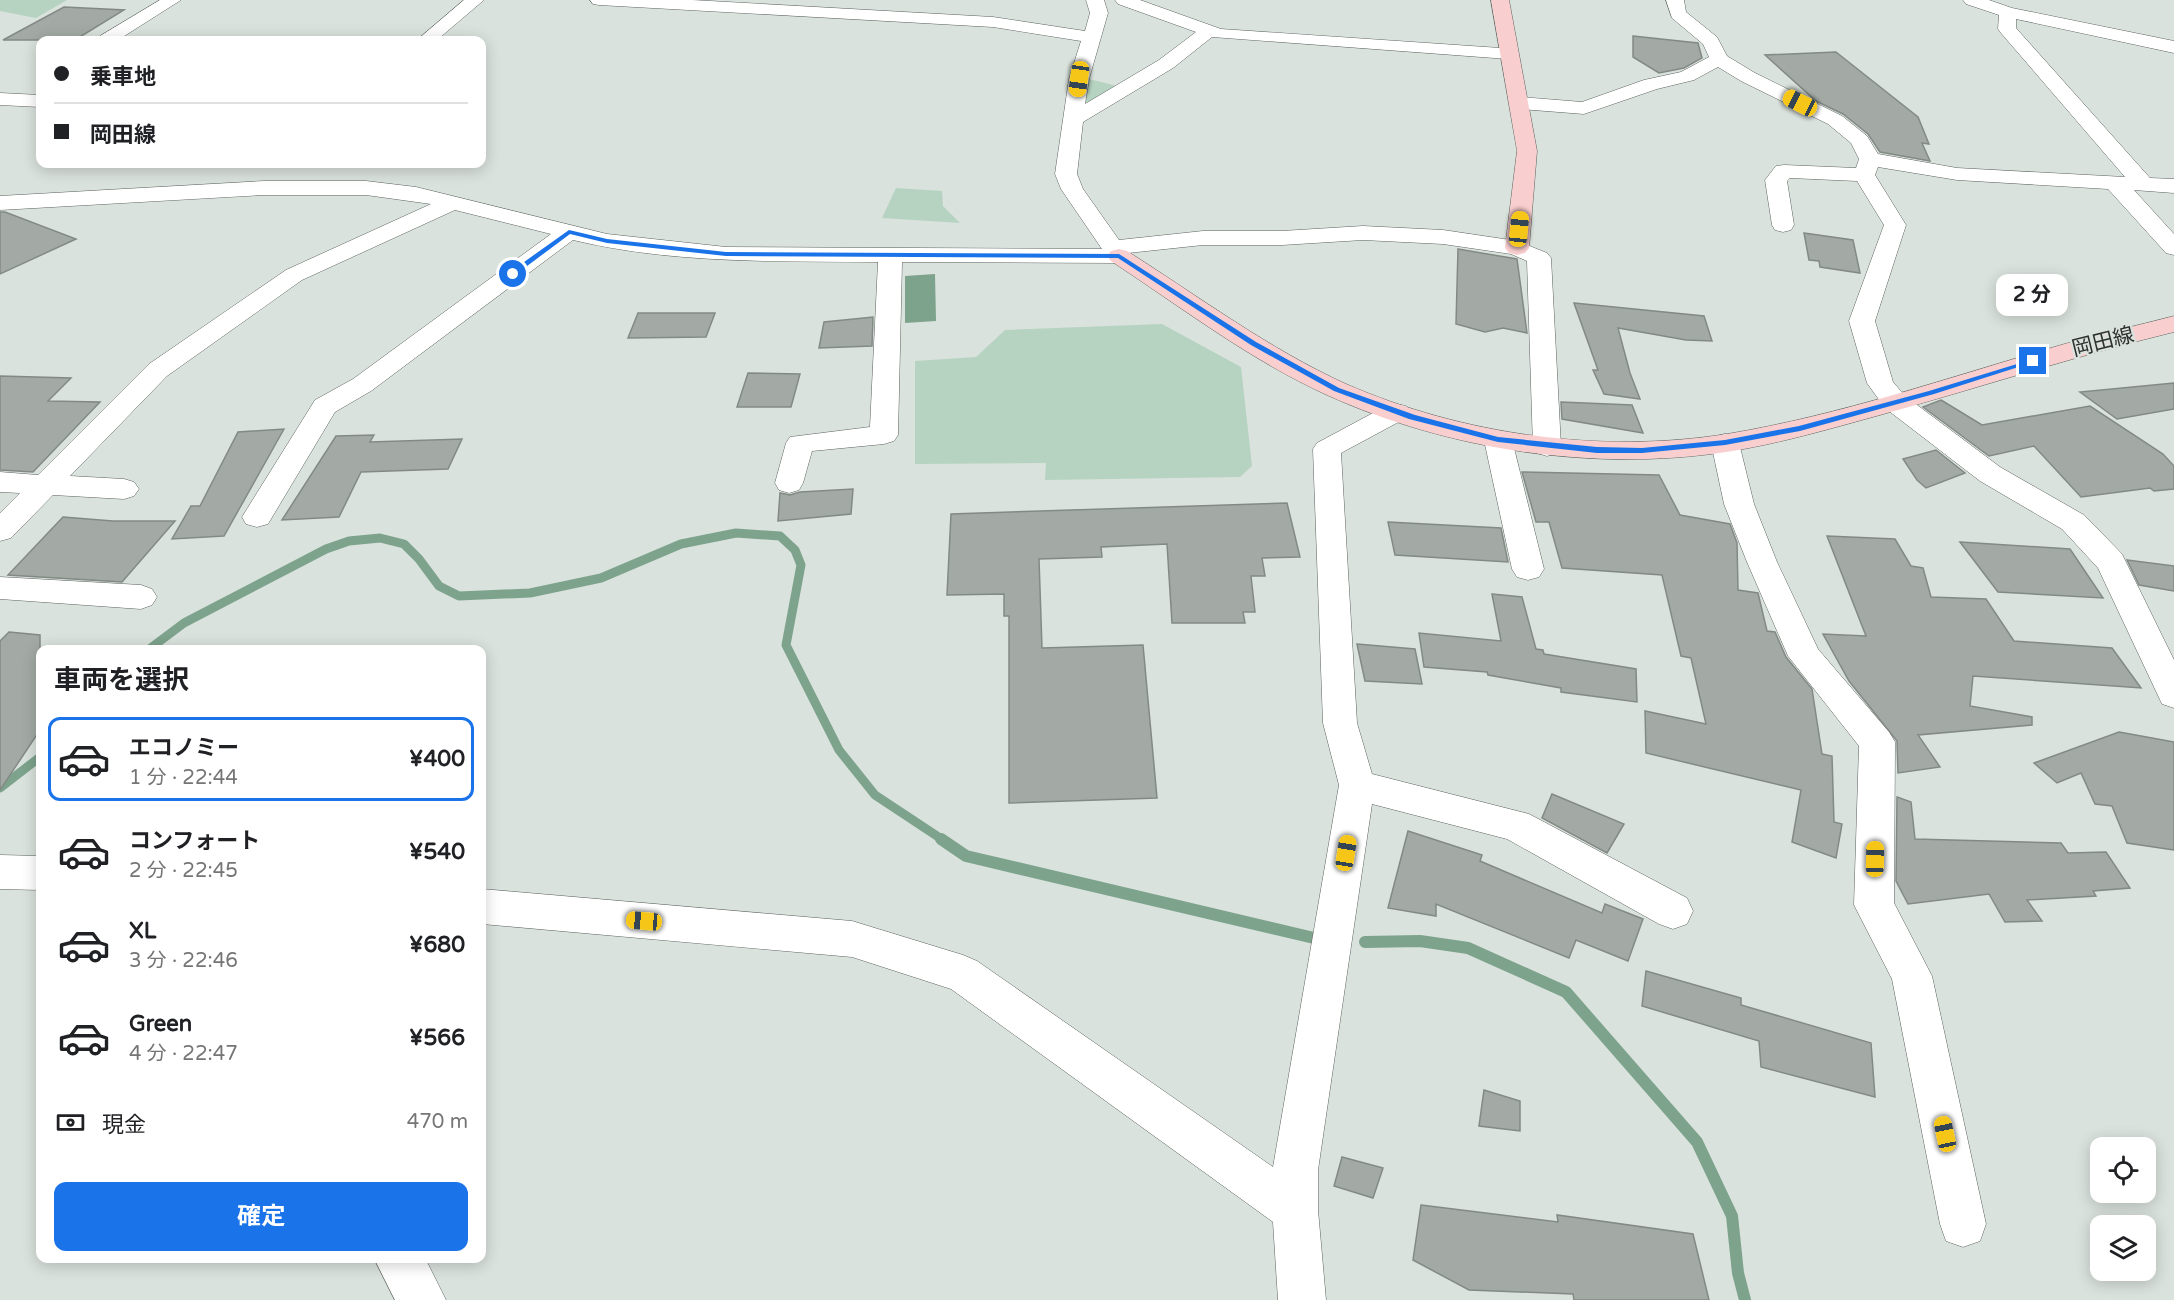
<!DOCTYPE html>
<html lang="ja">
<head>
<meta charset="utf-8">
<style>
  body { margin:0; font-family:"Varela Round","Noto Sans JP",sans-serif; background:#f2f2f2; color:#202124; height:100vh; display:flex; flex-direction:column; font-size:22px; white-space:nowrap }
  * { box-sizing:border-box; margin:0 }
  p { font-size:20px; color:#757577 }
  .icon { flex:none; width:33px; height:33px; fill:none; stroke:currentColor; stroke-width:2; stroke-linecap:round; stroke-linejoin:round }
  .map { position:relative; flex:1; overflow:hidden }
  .sheet { position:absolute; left:36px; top:645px; width:450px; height:618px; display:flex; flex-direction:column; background:#fff; border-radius:12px; box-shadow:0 3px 15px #0003 }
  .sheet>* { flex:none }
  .banner { position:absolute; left:36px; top:36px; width:450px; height:132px; border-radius:12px; box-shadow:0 3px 15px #0003; display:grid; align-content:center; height:132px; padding:0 18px; background:#fff }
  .buttons { position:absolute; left:2090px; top:1137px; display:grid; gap:12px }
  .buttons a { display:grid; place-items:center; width:66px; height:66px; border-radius:12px; background:#fff; box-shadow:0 3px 15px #0003; font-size:30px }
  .end { position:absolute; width:27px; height:27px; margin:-14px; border:8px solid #1a73e8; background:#fff; box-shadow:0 0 0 3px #fff }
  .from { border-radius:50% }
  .bubble { position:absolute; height:42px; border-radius:12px; background:#fff; box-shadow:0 3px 15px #0003; font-size:20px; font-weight:700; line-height:42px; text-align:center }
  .car { position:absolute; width:18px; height:36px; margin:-18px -9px; border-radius:8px; box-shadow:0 0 4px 2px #0007; background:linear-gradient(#f5c518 24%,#345 0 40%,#f5c518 0 76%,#345 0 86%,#f5c518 0) }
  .banner b { display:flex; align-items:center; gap:21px; height:57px; font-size:22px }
  .banner b+b { border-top:2px solid #e0e0e0 }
  .banner i { width:15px; height:15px; background:#202124 }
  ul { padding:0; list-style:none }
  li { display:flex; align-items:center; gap:18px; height:84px; margin:0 12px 9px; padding:0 6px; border:3px solid transparent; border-radius:12px }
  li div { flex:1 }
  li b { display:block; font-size:22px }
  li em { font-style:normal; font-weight:700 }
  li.current { border-color:#1a73e8 }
  li>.icon { width:54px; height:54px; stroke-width:1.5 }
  h2 { padding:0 18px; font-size:27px; line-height:72px }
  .pay { display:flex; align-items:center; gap:15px; height:66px; padding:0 18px; font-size:22px }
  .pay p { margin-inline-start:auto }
  .cta { display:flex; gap:12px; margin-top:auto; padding:12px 18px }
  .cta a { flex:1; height:69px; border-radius:12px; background:#1a73e8; color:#fff; font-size:24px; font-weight:700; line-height:69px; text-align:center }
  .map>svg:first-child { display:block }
  .green { fill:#b6d3c1 }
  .water { fill:#7da38c }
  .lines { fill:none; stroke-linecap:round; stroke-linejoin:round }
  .stream-far1 { stroke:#7da38c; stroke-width:9 }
  .stream { stroke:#7da38c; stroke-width:12 }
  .building { fill:#a3aaa5; stroke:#838a85; stroke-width:1.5 }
  .street-casing { stroke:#5c635e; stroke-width:1 }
  .secondary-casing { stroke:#5c635e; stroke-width:1 }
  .street { fill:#fff; fill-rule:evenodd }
  .secondary { fill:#f9cecf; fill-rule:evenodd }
  .route { fill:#1a73e8 }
  .labels { text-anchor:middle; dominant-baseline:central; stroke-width:4.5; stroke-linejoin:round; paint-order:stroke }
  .street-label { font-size:21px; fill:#2d302e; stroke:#dae2dd }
</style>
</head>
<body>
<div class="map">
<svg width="2174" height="1300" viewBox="0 0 2174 1300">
  <rect width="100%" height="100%" fill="#dae2dd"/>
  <!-- green -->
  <g class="green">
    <path d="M0 0H67L36 18 0 11Z"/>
    <path d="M1085 78 1121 87 1095 103 1086 102Z"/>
    <path d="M896 188 942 191 943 206 960 223 882 218Z"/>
    <path d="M1162 324 1241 367 1252 466 1240 477 1045 480 1046 463 915 464V361L976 357 1005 330Z"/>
  </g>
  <!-- water -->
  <path class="water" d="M935 274 936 321 905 323V276Z"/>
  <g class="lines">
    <!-- stream-far1 -->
    <g class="stream-far1">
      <path d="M148 650 184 623 326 549 349 541 380 538 404 544 419 559 439 586 459 596 530 593 601 578 681 544 736 533 780 536 795 550 801 565 786 645 839 750 875 795 943 840"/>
      <path d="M0 788 40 757"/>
    </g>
    <!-- stream -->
    <g class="stream">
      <path d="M941 839 966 856 1314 938"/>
      <path d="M1365 942 1420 941 1468 948 1566 992 1697 1142 1732 1216 1738 1273 1745 1300"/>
    </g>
  </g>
  <!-- building -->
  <g class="building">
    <path d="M64 7 124 10 75 40H3Z"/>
    <path d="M1633 36 1698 43 1702 58 1684 68 1659 73 1633 57Z"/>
    <path d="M1836 52 1918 117 1929 144 1922 143 1930 161 1880 152 1868 134 1843 114 1816 101 1765 55Z"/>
    <path d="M0 212H5L76 239 0 274Z"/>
    <path d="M1804 233 1853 240 1860 273 1820 267 1819 261 1809 260Z"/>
    <path d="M1458 249 1517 259 1527 333 1503 328 1485 332 1456 324Z"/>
    <path d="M1574 303 1704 316 1712 341 1686 340 1618 328 1630 373 1640 399 1604 394 1593 370H1598Z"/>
    <path d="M638 313H715L706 337 628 338Z"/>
    <path d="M873 317 872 346 819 348 824 322Z"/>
    <path d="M748 373 800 374 791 407H737Z"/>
    <path d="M0 376 71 378 48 401 100 402 33 472 0 470Z"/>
    <path d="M2174 383V409L2117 419 2080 392Z"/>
    <path d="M1941 400 1982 425 2090 406 2163 454 2174 466V489L2154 491 2150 488 2081 497 2034 446 1989 456 1923 407Z"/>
    <path d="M1561 402 1632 405 1643 433 1562 419Z"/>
    <path d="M284 429 224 536 172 539 191 506H200L238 432Z"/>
    <path d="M374 435 370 442 462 439 448 469 361 472 339 517 282 520 336 436Z"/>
    <path d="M1936 450 1965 473 1926 488 1917 480 1903 459Z"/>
    <path d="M1522 472 1659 475 1680 515 1730 524 1737 543 1738 590 1758 593 1767 631 1775 632 1786 657 1812 689 1822 754 1832 756 1834 822 1842 824 1836 858 1792 842 1801 790 1646 753 1645 711 1706 724 1691 658 1681 656 1662 575 1562 568 1549 522H1536Z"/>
    <path d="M853 489 851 514 778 521 780 493 790 495 800 492Z"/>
    <path d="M1287 503 1300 557 1262 558 1265 576H1251L1255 612H1243L1245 623H1172L1167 544 1101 547 1102 557 1039 559 1042 648 1143 645 1157 798 1009 803V616H1004V594L947 595 951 514Z"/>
    <path d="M63 517 113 521H175L122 582 8 575Z"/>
    <path d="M1388 522 1501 528 1508 562 1395 555Z"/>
    <path d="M1827 536 1895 539 1911 566 1923 568 1931 597 1986 599 2014 641 2112 648 2141 688 1973 676 1970 706 2032 717V725L1918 735 1940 767 1898 773 1897 741 1849 681 1823 634 1866 636Z"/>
    <path d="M1960 542 2070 549 2103 598 1998 592Z"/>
    <path d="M2127 560 2174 566V591L2139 585Z"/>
    <path d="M1492 594 1522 597 1536 649 1543 650 1544 654 1636 669 1637 702 1561 692V688L1488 675 1487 672 1424 667 1419 633 1501 641Z"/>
    <path d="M9 632 40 635V730L0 790V641Z"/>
    <path d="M1357 644 1415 649 1422 684 1365 681Z"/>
    <path d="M2119 732 2174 742V850L2127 843 2112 806 2095 804 2081 773 2057 783 2034 763Z"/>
    <path d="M1552 794 1624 824 1607 853 1542 818Z"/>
    <path d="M1897 797 1911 802 1915 839 2061 843 2068 853 2106 852 2130 888 2093 891 2096 896 2027 900 2042 921 2005 922 1989 894 1908 904 1896 881Z"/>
    <path d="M1408 831 1482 855 1480 861 1602 913 1605 904 1643 919 1628 961 1576 940 1569 958 1436 904V916L1388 908Z"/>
    <path d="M1646 971 1741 998V1005L1871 1043 1875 1097 1761 1067 1759 1041 1642 1006Z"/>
    <path d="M1484 1090 1520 1101V1131L1479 1126Z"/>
    <path d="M1342 1157 1383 1168 1373 1198 1334 1186Z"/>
    <path d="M1421 1205 1558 1222 1557 1215 1693 1234 1709 1300H1574L1573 1294 1469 1290 1413 1260Z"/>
  </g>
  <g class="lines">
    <defs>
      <g id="street">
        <path d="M160 0H181L118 40H97L100 36Z"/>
        <path d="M464 0H484L437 40H417Z"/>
        <path d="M590 0H692L993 17 1085 31 1090 13 1086 0H1104L1108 13 1089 79 1085 104 1159 60 1196 32 1118 4 1115 0H1140L1221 29 1515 49 1517 53 1515 57 1508 59 1212 37 1173 68 1083 122 1077 174 1083 189 1119 240 1203 231H1282L1363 226 1443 230 1517 241 1547 253 1551 258 1561 447 1557 453 1547 456 1537 453 1533 447 1527 261 1511 254 1443 244 1363 240 1282 245H1203L1128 253 1131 256 1127 261 1119 263 902 262 898 435 894 441 884 444 812 451 803 483 799 490 789 493 779 490 775 483 786 443 790 437 870 427 878 262C776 261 673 264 573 240L371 391 335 412 268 524 257 527 246 524 242 517 315 400 353 379 551 234 455 210 302 280 167 376 70 476 124 479 134 482 139 489 134 496 124 499 53 495 11 538 0 541V513L20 493 0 492V472L38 475 149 364 286 270 431 204 366 195H264L0 210V196L264 181H366L416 187 607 234 726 247 1102 249 1061 189 1055 174 1069 79 1081 41 993 27 599 5 593 4Z"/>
        <path d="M1666 0H1684L1686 12 1717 37 1727 56 1755 73 1842 116 1867 136 1878 154 1957 168 2125 177 2001 33 1998 29 1999 15 1966 4 1963 0H1989L2012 8 2174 41V53L2016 19V28L2150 178 2174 179V193L2134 190 2174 234V255L2166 253 2108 189 1957 180 1878 167 1875 175 1906 225 1875 321 1893 382 1905 396 2000 467 2084 515 2122 554 2174 660V708L2162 704 2098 568 2062 529 1980 481 1885 408 1867 383 1849 321 1884 225 1857 181 1790 178 1787 181 1794 225 1791 230 1783 232 1775 230 1772 225 1765 180 1776 166 1784 165 1856 168 1859 159 1851 143 1828 124 1741 81 1718 67 1694 80 1657 89 1584 114 1520 109 1513 107 1510 103 1513 99 1520 97 1582 102 1644 80 1681 72 1709 57 1703 44 1672 18Z"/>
        <path d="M0 93 40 95V107L0 105Z"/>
        <path d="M1396 404 1406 406 1410 412 1406 418 1341 453 1357 723 1372 774 1529 814 1687 898 1693 911 1687 924 1673 929 1659 924 1507 839 1372 804 1318 1170V1210L1326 1300H1278L1273 1222 951 989 852 957 482 924V889L852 921 963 955 977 961 1273 1167 1339 785 1323 723 1313 449 1317 443 1386 406Z"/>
        <path d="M1498 431 1508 434 1512 440 1544 569 1539 577 1528 580 1517 577 1512 569 1484 440 1488 434Z"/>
        <path d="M1725 434 1735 437 1739 443 1754 504 1777 562 1818 649 1889 732 1895 742 1894 903 1932 976 1986 1224 1980 1241 1963 1247 1946 1241 1940 1224 1892 979 1854 905 1859 746 1788 656 1747 562 1724 504 1711 443 1715 437Z"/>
        <path d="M0 577 141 585 152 589 157 597 152 605 141 609 0 599Z"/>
        <path d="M0 855 40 856V890L0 889Z"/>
        <path d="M374 1258H425L446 1300H395Z"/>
      </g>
      <g id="secondary">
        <path d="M1491 0H1509L1537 151 1529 248 1525 253 1517 255 1509 253 1505 248 1517 151Z"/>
        <path d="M1119 249 1127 251C1198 296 1269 349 1346 384 1463 435 1601 454 1727 434 1841 415 1950 377 2061 345 2098 334 2136 326 2174 316V332C2075 356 1978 388 1880 415 1829 429 1778 444 1726 452 1594 472 1448 450 1327 395 1250 360 1181 307 1111 261L1107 256 1111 251Z"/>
      </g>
    </defs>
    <!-- street casing -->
    <use href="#street" class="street-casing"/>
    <!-- secondary casing -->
    <use href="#secondary" class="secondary-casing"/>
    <!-- street -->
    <use href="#street" class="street"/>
    <!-- secondary -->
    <use href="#secondary" class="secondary"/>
  </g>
  <!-- route -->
  <path class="route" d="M569 230 607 239 726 252 1119 254 1256 342 1339 388 1415 415 1498 437 1597 447 1642 448 1725 440 1799 426 1929 391 2030 360 2037 361 1934 394 1800 431 1725 445 1642 453H1597L1498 442 1409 419 1334 391 1251 345 1118 258 726 256 607 243 570 234 515 275H510V272Z"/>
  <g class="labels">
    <!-- street labels -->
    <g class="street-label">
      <text transform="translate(2103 342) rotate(-14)">岡田線</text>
    </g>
  </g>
</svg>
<div class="buttons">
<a><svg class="icon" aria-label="locate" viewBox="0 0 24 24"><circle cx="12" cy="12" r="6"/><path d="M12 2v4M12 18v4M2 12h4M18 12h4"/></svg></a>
<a><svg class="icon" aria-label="layers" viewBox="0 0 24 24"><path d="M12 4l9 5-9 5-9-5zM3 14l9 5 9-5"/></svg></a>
</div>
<i class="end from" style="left:513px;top:274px"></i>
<i class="end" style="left:2033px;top:361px"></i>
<div class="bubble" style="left:1996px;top:274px;width:72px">2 分</div>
<i class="car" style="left:1079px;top:79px;rotate:188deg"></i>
<i class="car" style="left:1800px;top:103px;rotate:297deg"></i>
<i class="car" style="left:1519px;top:229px;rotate:6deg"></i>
<i class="car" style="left:1346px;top:853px;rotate:9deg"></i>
<i class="car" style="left:1875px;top:859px;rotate:1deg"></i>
<i class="car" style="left:644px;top:921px;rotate:275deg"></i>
<i class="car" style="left:1945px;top:1134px;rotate:348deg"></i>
<div class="banner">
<b><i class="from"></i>乗車地</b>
<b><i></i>岡田線</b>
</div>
<section class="sheet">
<h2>車両を選択</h2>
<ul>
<li class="current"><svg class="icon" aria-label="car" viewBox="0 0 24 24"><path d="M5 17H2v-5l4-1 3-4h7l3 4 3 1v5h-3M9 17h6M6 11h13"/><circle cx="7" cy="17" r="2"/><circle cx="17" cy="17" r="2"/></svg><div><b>エコノミー</b><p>1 分 · 22:44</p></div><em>¥400</em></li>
<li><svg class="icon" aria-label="car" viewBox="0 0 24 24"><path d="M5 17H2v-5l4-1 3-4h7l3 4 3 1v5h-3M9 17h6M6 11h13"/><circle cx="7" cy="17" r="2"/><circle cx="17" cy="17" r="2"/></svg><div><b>コンフォート</b><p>2 分 · 22:45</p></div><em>¥540</em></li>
<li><svg class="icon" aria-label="car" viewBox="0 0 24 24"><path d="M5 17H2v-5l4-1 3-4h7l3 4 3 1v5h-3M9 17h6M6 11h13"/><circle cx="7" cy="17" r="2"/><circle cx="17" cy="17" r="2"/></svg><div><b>XL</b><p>3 分 · 22:46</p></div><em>¥680</em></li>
<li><svg class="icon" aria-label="car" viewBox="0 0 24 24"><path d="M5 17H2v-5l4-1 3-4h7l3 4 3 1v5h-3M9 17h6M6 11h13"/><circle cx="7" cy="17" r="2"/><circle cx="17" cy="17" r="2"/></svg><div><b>Green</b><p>4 分 · 22:47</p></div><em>¥566</em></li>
</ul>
<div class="pay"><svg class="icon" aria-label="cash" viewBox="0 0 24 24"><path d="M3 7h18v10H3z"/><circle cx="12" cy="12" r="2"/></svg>現金<p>470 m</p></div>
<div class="cta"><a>確定</a></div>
</section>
</div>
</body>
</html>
